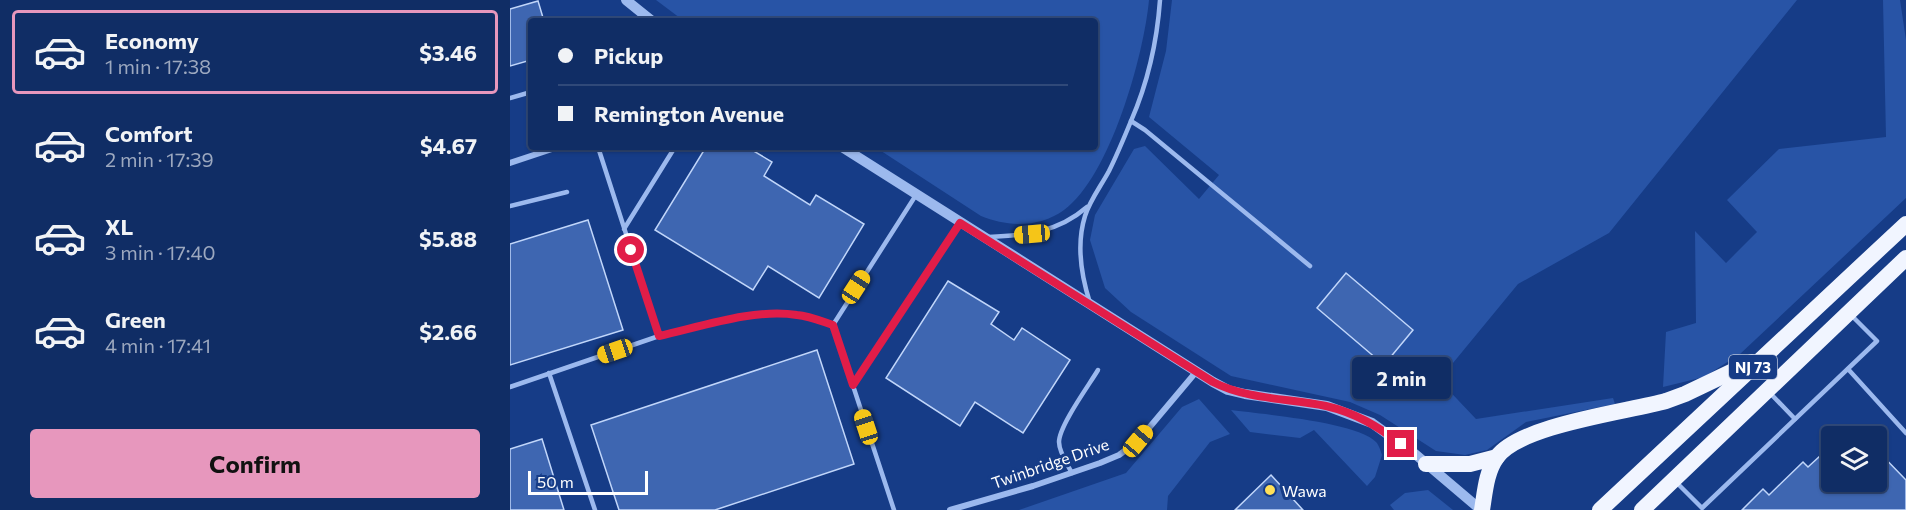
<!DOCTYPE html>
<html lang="en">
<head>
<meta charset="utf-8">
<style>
  body { margin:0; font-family:Commissioner,sans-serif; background:#1e396e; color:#f1f3f6; height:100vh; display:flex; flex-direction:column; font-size:22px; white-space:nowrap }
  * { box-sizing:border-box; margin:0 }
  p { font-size:20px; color:#9ca8bf }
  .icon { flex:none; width:33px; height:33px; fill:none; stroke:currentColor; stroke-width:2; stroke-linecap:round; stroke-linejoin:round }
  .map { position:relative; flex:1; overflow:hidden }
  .side { display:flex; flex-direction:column; background:#102d65; width:510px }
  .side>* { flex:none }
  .hud { position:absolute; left:18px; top:18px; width:570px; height:132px; border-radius:6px; box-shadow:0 2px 4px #0004,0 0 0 2px #304979; display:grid; align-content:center; height:132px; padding:0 30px; background:#102d65 }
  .buttons { position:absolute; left:1311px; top:426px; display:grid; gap:12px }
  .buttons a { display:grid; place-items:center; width:66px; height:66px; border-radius:6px; background:#102d65; box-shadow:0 2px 4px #0004,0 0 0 2px #304979; font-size:30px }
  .scale { position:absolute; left:18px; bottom:15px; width:120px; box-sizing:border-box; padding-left:6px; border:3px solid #fff; border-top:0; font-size:16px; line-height:21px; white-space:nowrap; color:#fff; -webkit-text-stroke:4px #163c87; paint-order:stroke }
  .end { position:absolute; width:27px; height:27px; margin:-14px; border:8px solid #e11d48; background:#fff; box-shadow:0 0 0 3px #fff }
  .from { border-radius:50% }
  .bubble { position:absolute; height:42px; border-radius:6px; background:#102d65; box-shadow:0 2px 4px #0004,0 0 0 2px #304979; font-size:20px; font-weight:700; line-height:42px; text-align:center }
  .car { position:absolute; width:18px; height:36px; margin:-18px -9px; border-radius:8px; box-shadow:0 0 4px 2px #0007; background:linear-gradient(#f5c518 24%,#345 0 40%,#f5c518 0 76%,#345 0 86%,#f5c518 0) }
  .hud b { display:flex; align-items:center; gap:21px; height:57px; font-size:22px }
  .hud b+b { border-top:2px solid #304979 }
  .hud i { width:15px; height:15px; background:#f1f3f6 }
  ul { padding:10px 0 0; list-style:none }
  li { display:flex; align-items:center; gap:18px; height:84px; margin:0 12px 9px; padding:0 18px; border:3px solid transparent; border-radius:6px }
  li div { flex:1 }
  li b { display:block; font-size:22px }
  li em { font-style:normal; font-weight:700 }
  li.active { border-color:#e797bd }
  li>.icon { width:54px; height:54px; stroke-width:1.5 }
  .button { display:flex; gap:12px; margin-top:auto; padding:12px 30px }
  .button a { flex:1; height:69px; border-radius:6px; background:#e797bd; color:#111; font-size:24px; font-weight:700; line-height:69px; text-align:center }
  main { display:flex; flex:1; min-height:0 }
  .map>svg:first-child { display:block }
  .green { fill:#2854a6 }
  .building { fill:#3e66b1; stroke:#c1d6fa; stroke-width:1.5 }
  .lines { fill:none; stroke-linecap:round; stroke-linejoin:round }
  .service { stroke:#9cb9ee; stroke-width:4.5 }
  .minor { stroke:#9cb9ee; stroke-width:6 }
  .tertiary { stroke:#9cb9ee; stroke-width:10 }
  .trunk { stroke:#f1f5ff; stroke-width:16 }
  .route { stroke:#e11d48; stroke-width:8 }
  .poi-dot { fill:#ffe059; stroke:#163c87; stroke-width:2 }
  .labels { text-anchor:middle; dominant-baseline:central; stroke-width:6; stroke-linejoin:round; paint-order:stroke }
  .shield { fill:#163c87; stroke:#b9c4db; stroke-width:1.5 }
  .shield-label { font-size:15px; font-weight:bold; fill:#fff }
  .street-label { font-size:16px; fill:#fff; stroke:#163c87 }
  .poi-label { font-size:16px; fill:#fff; stroke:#163c87; text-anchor:start }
</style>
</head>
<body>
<main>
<section class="side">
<ul>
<li class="active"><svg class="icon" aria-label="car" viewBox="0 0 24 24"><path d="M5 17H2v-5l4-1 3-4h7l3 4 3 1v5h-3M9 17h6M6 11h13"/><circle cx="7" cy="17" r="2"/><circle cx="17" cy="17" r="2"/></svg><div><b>Economy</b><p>1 min · 17:38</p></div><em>$3.46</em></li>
<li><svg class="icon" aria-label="car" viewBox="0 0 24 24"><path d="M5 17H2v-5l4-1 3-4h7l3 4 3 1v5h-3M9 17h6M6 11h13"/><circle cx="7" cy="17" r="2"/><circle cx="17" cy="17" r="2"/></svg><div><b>Comfort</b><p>2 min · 17:39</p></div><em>$4.67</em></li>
<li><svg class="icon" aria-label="car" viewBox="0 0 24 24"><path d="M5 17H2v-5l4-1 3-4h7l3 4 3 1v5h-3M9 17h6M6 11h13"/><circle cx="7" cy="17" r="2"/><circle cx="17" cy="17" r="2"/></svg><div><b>XL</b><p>3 min · 17:40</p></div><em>$5.88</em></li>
<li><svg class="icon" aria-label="car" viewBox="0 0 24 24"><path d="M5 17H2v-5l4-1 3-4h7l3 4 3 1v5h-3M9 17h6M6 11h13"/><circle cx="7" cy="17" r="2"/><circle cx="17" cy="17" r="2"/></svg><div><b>Green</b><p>4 min · 17:41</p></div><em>$2.66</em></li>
</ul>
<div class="button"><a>Confirm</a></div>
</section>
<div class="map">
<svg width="1396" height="510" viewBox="0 0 1396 510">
  <rect width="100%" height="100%" fill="#163c87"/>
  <!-- green -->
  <g class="green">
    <path d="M146 0H639C634 55 600 177 554 210 529 228 498 227 471 216L365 147H585V21H174Z"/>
    <path d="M662 0H1287L1099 233 1008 284 929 380 966 419 1103 398 1105 404 1016 422 977 450 955 455 926 451 870 415 840 402 721 376 621 312 595 288 580 240 585 215 624 149 635 146 689 199 709 175 639 117 656 51Z"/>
    <path d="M1373 0H1390L1396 40V198L1230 354 1194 377 1153 387 1156 332 1186 323 1185 231 1216 263 1247 232 1217 200 1269 149 1376 137Z"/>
    <path d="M689 399 720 434 700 442 658 496 657 510H509L616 473 672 407Z"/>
    <path d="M721 410C751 414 848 422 866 442 869 445 871 452 872 455L865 477 857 486 804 430 790 438 740 432Z"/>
    <path d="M918 490 943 510H884L880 505 895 493Z"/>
  </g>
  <!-- building -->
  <g class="building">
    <path d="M28 1 34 21H21V60L0 66V9Z"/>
    <path d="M196 147H237L262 162 254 176 300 205 306 195 354 224 309 298 258 266 243 290 145 230Z"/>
    <path d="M78 220 113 330 0 365V244Z"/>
    <path d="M836 273 903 330 874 365 807 308Z"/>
    <path d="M438 281 489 312 481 324 504 340 512 328 560 360 513 433 465 402 450 426 376 378Z"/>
    <path d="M307 350 344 464 205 510H109L81 425Z"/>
    <path d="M32 439 54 510H0V449Z"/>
    <path d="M1322 445V482H1366V449L1396 480V510H1232L1253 489 1259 495 1293 462 1298 467Z"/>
    <path d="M761 475 793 510H725Z"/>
  </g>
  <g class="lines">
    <!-- service -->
    <g class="service">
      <path d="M0 98 21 92"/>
      <path d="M621 121 635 130 800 266"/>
      <path d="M88 147 149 336C190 327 244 308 287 315 299 316 311 321 323 325"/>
      <path d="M0 206 57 192"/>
      <path d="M114 229 165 147"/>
      <path d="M479 237C516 235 547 233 577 207"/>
      <path d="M580 303C571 275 566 245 575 216 580 200 591 186 599 171 607 155 614 138 621 121 638 82 647 42 650 0"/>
      <path d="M1338 369 1396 433"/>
      <path d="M39 373 85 510"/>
      <path d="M343 385 450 223"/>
      <path d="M0 387 149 336"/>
      <path d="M1260 393 1285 419"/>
      <path d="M562 473C557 464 549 452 549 442 549 426 579 385 588 370"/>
      <path d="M1166 482 1192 508 1367 341 1341 315"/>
      <path d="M384 510 323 325 406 195"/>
    </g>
    <!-- minor -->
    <g class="minor">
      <path d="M0 163 48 147"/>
      <path d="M440 510 523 486 590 463 609 455 628 441 686 372"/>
    </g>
    <!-- tertiary -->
    <g class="tertiary">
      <path d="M116 0 142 21"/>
      <path d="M332 147 703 382 718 390 735 394 817 406 862 423 905 454 971 510"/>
    </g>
    <!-- trunk -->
    <g class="trunk">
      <path d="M916 464H960L987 457"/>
      <path d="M972 510C975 492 976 472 987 457 1010 425 1116 412 1156 401L1175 394 1242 362"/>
      <path d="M1090 510 1396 224"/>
      <path d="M1132 510 1396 258"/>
    </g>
  </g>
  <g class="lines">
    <!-- route -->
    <path class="route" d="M121 250 149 336C190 327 244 308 287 315 299 316 311 321 323 325L343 385 450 223 703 382C738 400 778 398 816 406 846 413 867 426 891 444"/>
  </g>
  <!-- markers -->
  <circle class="poi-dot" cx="760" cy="490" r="6"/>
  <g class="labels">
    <!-- shield labels -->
    <rect class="shield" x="1219" y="355" width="48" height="24" rx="4.5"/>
    <g class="shield-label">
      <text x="1243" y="367">NJ 73</text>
    </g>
    <!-- street labels -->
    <g class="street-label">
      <text transform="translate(540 463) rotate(-19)">Twinbridge Drive</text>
    </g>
    <!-- poi labels -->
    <g class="poi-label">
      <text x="772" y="490">Wawa</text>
    </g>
  </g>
</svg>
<div class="buttons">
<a><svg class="icon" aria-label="layers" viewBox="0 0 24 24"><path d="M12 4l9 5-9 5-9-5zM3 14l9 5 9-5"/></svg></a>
</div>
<div class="scale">50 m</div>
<i class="end from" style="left:121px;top:250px"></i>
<i class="end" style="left:891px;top:444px"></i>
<div class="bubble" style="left:842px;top:357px;width:99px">2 min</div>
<i class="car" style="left:522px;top:234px;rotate:265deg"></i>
<i class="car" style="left:346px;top:287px;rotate:33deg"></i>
<i class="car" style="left:105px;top:351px;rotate:251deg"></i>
<i class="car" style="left:356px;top:427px;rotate:342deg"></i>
<i class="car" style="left:628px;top:441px;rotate:40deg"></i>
<div class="hud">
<b><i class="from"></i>Pickup</b>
<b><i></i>Remington Avenue</b>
</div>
</div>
</main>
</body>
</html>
